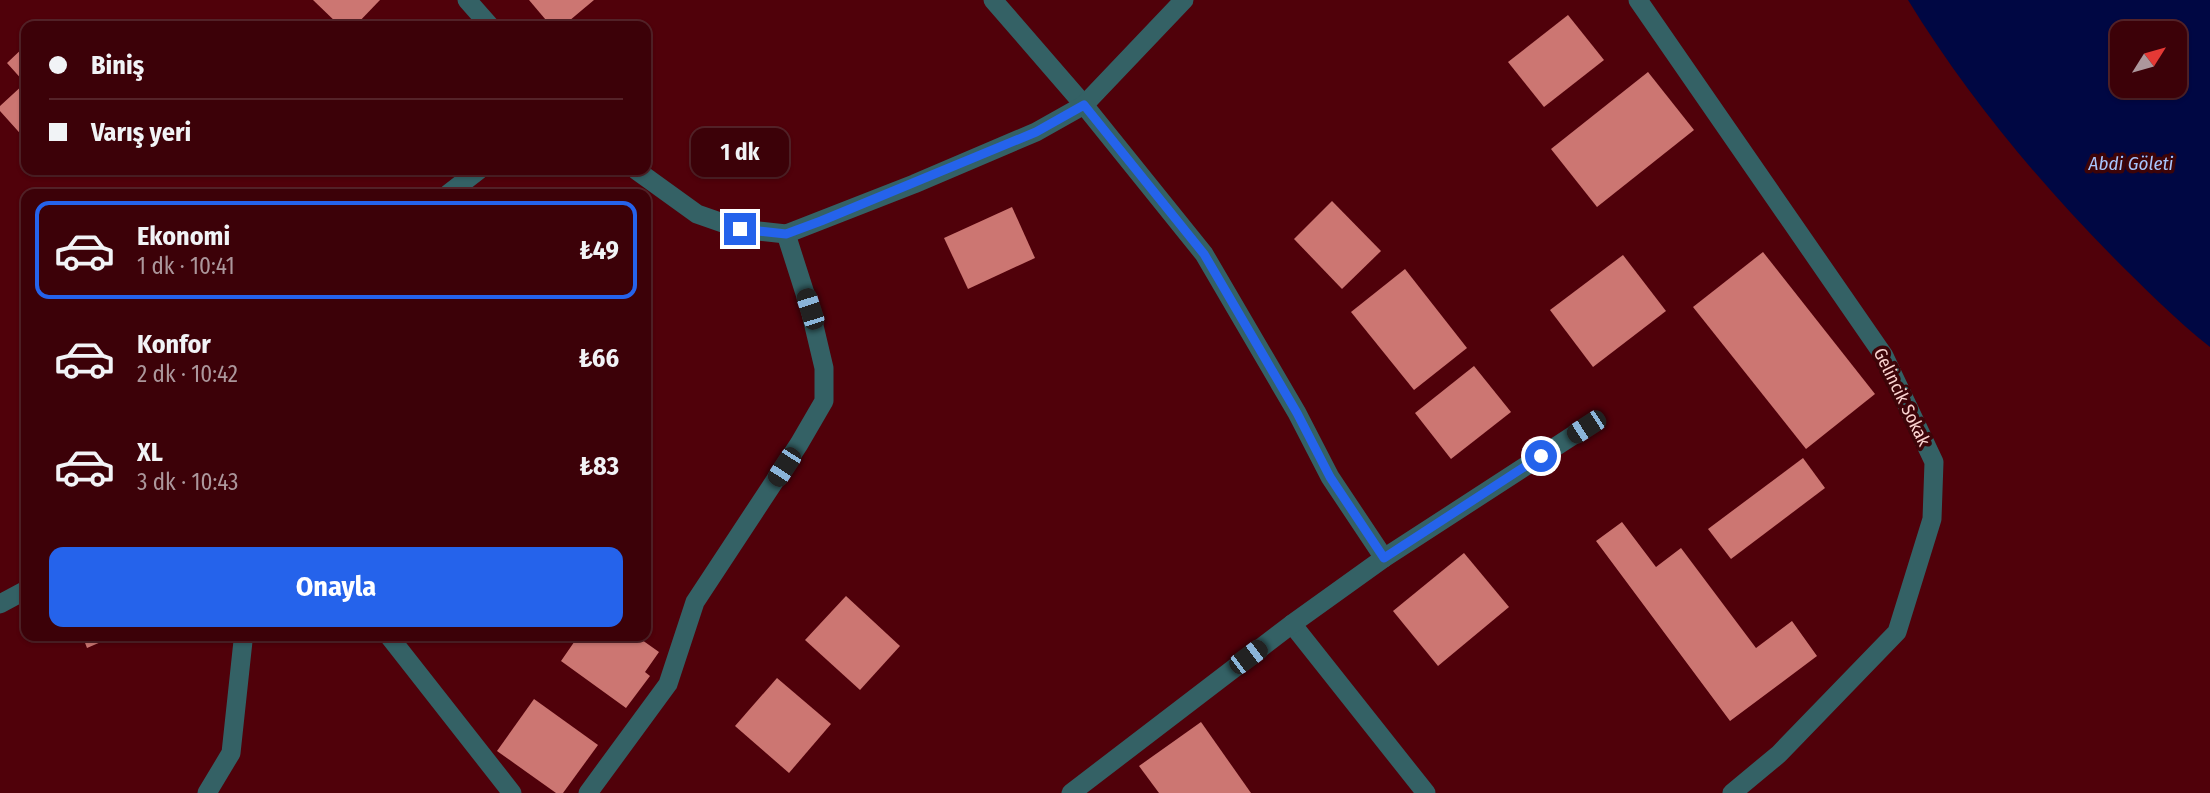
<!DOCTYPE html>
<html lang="tr">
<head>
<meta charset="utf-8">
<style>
  body { margin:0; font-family:"Fira Sans Condensed",sans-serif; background:#471016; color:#f1f3f6; height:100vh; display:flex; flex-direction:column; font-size:26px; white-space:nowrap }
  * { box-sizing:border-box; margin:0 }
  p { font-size:23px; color:#ac979c }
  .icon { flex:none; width:38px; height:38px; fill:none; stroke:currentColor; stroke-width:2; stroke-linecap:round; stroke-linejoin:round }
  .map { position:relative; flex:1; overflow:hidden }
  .drawer { position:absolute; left:21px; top:189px; width:630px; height:452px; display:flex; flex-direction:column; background:#3c0108; border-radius:14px; box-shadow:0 2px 5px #0004,0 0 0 2px #552329 }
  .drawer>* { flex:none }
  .guide { position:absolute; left:21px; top:21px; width:630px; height:154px; border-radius:14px; box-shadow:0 2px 5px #0004,0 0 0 2px #552329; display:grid; align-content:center; height:154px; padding:0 28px; background:#3c0108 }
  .needle { width:46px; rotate:53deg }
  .controls { position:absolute; left:2110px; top:21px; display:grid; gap:14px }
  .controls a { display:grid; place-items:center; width:77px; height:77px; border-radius:14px; background:#3c0108; box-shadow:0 2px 5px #0004,0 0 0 2px #552329; font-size:35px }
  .end { position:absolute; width:32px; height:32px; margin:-16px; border:9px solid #2563eb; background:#fff; box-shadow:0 0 0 4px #fff }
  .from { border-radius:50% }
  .bubble { position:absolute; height:49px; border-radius:14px; background:#3c0108; box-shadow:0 2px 5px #0004,0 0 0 2px #552329; font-size:23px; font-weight:700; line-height:49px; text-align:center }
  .car { position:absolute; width:21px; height:42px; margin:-21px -10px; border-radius:9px; box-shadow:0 0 5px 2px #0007; background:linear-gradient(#222 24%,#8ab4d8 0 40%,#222 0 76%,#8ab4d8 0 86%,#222 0) }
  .guide b { display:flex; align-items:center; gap:24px; height:66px; font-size:26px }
  .guide b+b { border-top:2px solid #552329 }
  .guide i { width:18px; height:18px; background:#f1f3f6 }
  ul { padding:12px 0 0; list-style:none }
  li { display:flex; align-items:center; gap:21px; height:98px; margin:0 14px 10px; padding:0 14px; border:4px solid transparent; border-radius:14px }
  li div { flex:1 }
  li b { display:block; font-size:26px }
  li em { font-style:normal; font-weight:700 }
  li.selected { border-color:#2563eb }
  li>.icon { width:63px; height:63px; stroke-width:1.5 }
  .button { display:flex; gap:14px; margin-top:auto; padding:14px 28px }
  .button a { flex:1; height:80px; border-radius:14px; background:#2563eb; color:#fff; font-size:28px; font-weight:700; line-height:80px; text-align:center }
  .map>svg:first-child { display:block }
  .water { fill:#000743; fill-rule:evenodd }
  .building { fill:#cc7672 }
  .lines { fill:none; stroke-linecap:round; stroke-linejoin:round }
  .service { stroke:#346165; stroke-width:19 }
  .minor { stroke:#346165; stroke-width:19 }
  .route { stroke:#2563eb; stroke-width:9 }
  .labels { text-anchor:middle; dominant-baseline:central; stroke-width:7; stroke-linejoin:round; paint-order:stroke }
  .street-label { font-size:18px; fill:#fcd5d2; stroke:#3d0408 }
  .water-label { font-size:19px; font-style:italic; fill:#a8c5fc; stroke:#3d0408 }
</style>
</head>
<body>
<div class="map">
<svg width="2210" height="793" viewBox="0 0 2210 793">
  <rect width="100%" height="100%" fill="#50010a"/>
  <!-- water -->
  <path class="water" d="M1908 0H2210V347C2176 320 2144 288 2113 257 2036 179 1965 93 1908 0ZM2123 33H2175V86H2123Z"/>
  <!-- building -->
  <g class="building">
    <path d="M313 0H380L355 26H340Z"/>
    <path d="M529 0H594L563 26H551Z"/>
    <path d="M1568 15 1604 60 1544 107 1508 62Z"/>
    <path d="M26 45V140L0 111V106L25 83 7 63Z"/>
    <path d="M1648 72 1694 130 1597 207 1551 149Z"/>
    <path d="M1332 201 1381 251 1342 289 1294 239Z"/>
    <path d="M1012 207 1035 258 968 289 944 238Z"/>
    <path d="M1763 252 1875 394 1806 449 1693 307Z"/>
    <path d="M1623 255 1666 311 1593 367 1550 310Z"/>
    <path d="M1405 269 1467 348 1414 390 1351 312Z"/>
    <path d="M1474 366 1511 412 1451 459 1415 413Z"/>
    <path d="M1803 458 1825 488 1731 559 1708 529Z"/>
    <path d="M1622 522 1656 567 1681 548 1756 648 1792 621 1817 656 1730 721 1596 541Z"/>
    <path d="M1464 553 1509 607 1438 666 1393 611Z"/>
    <path d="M846 596 900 646 860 690 805 640Z"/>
    <path d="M82 635H117L87 648Z"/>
    <path d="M579 635H635L659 652 645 672 650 676 626 708 561 661Z"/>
    <path d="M777 678 831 724 789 773 735 726Z"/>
    <path d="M534 699 598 745 563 793H556L497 751Z"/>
    <path d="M1201 722 1251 793H1159L1139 766Z"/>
  </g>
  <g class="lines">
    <!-- service -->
    <path class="service" d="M1292 624 1426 793"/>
    <!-- minor -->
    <g class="minor">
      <path d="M467 0 490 26"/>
      <path d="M993 0 1084 105 1204 254 1297 413 1330 477 1384 558"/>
      <path d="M1638 0 1884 356 1934 462 1932 519 1897 632 1779 754 1732 793"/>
      <path d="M636 170 697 214 740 229 786 234 914 184 1036 132 1084 105 1184 0"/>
      <path d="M448 194 479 170"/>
      <path d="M0 604 26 590"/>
      <path d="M388 635 512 793"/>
      <path d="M207 793 231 753 243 641 242 635"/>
      <path d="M588 793 668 684 695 602 799 444 824 401V368L810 309 786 234"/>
      <path d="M1071 793 1292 624 1384 558 1586 427"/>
    </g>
  </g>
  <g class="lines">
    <!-- route -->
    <path class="route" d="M740 229 786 234 821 221 1036 132 1084 105 1204 254 1297 413 1330 477 1384 558 1541 456"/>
  </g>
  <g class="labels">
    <!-- street labels -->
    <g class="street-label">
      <text transform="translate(1902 397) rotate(64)">Gelincik Sokak</text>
    </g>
    <!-- water labels -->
    <g class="water-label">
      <text x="2131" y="163">Abdi Göleti</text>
    </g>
  </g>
</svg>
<div class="controls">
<a><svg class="needle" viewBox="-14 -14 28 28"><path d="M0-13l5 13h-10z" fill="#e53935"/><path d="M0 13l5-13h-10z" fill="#ac979c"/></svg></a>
</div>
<i class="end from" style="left:1541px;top:456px"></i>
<i class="end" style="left:740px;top:229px"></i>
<div class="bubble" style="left:691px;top:128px;width:98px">1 dk</div>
<i class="car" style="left:810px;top:309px;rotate:342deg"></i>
<i class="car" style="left:1586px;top:427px;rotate:237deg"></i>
<i class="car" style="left:784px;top:467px;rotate:213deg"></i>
<i class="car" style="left:1248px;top:657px;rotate:53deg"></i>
<div class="guide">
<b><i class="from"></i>Biniş</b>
<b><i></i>Varış yeri</b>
</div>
<section class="drawer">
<ul>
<li class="selected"><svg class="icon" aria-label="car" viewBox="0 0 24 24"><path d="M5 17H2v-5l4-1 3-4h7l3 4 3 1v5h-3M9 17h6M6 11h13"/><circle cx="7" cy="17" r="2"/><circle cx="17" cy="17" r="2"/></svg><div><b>Ekonomi</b><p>1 dk · 10:41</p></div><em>₺49</em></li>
<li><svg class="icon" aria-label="car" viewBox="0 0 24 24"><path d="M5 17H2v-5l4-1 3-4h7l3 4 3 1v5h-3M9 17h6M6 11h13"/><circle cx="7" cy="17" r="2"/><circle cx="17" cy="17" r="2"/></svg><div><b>Konfor</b><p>2 dk · 10:42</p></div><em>₺66</em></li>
<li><svg class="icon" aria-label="car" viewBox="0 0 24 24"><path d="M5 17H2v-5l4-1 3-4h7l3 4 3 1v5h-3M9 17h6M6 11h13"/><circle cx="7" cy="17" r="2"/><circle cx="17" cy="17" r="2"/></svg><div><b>XL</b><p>3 dk · 10:43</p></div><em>₺83</em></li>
</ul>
<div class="button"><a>Onayla</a></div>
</section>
</div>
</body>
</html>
